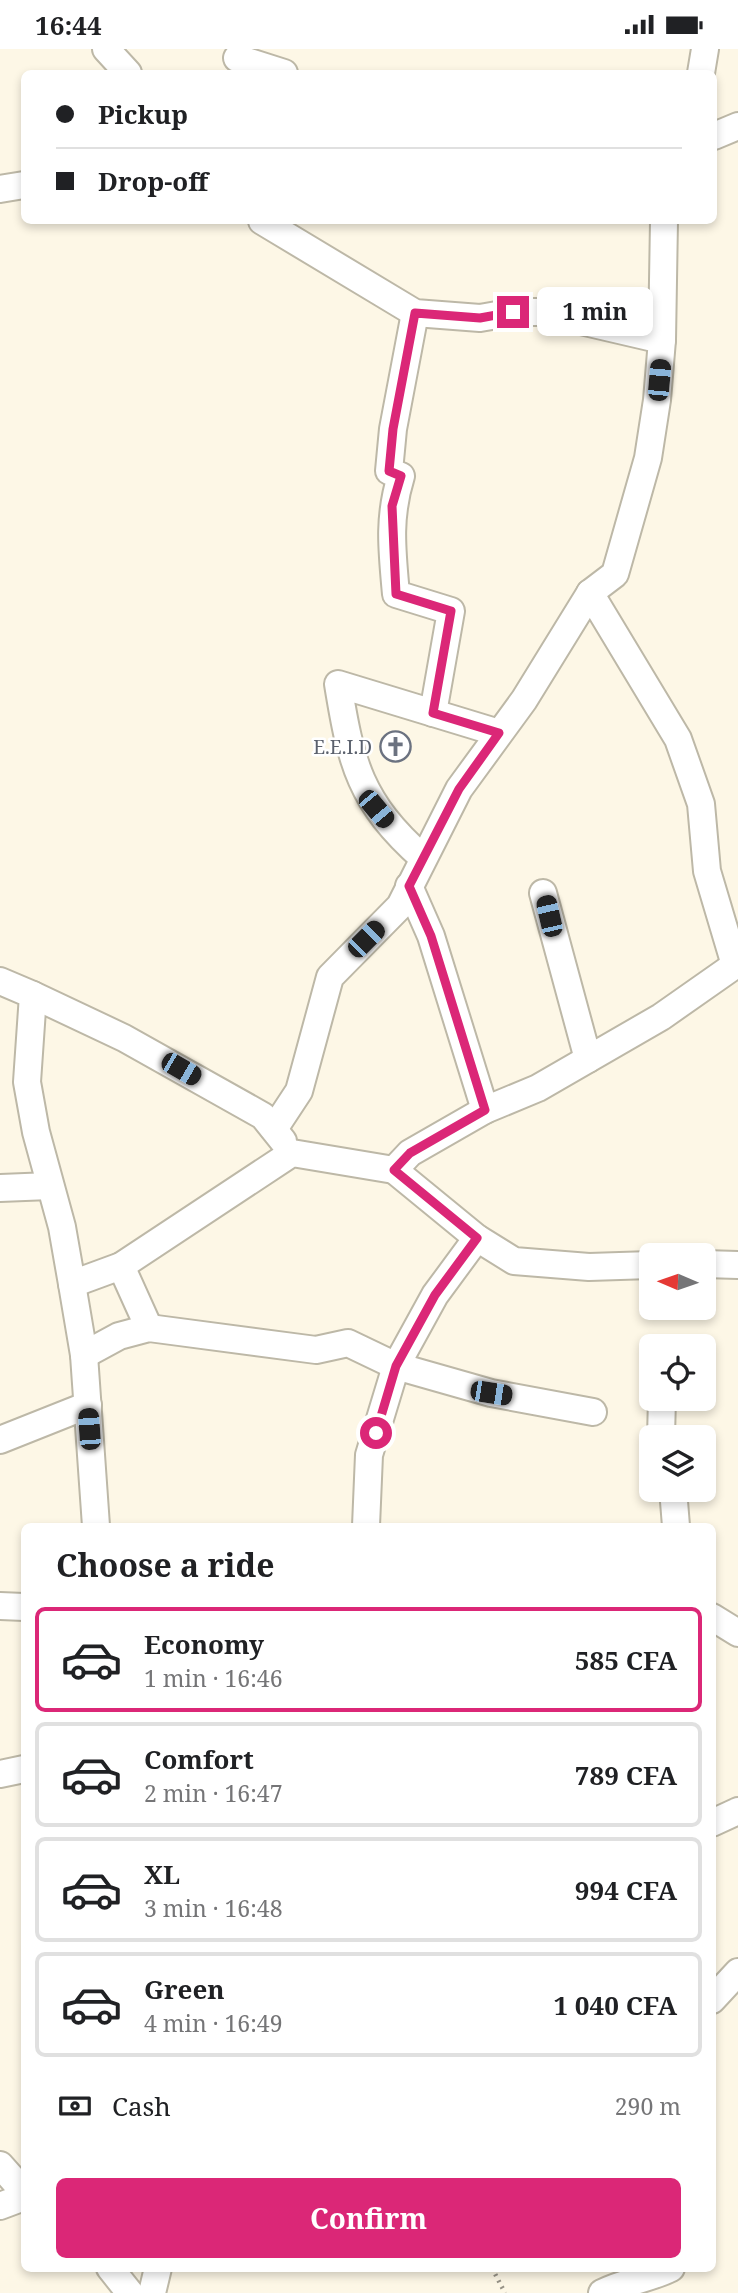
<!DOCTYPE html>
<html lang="en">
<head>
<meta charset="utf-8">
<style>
  body { margin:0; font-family:"Noto Serif",serif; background:#f2f2f2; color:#202124; height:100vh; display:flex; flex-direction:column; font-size:26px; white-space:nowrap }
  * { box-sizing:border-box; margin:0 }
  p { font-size:23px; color:#757577 }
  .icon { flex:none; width:38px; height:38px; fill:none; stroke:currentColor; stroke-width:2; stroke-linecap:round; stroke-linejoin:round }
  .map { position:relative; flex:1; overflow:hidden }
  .details { position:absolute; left:21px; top:1474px; width:695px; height:749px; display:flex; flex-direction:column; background:#fff; border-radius:10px; box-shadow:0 4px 10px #0003 }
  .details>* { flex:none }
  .guide { position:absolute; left:21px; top:21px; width:696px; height:154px; border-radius:10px; box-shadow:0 4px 10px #0003; display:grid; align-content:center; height:154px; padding:0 35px; background:#fff }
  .needle { width:46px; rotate:272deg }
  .tools { position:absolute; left:639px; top:1194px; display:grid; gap:14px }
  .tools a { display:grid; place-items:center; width:77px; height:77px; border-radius:10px; background:#fff; box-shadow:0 4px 10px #0003; font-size:35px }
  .end { position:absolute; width:32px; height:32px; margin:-16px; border:9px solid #db2777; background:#fff; box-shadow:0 0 0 4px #fff }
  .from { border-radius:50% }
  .bubble { position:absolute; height:49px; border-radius:10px; background:#fff; box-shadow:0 4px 10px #0003; font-size:23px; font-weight:700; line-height:49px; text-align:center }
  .car { position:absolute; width:21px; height:42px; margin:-21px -10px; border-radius:9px; box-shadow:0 0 5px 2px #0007; background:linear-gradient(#222 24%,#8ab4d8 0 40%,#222 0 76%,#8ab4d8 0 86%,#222 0) }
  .guide b { display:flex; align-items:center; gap:24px; height:66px; font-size:26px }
  .guide b+b { border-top:2px solid #e0e0e0 }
  .guide i { width:18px; height:18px; background:#202124 }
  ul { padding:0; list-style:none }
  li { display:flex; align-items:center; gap:21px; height:105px; margin:0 14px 10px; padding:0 21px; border:4px solid #e0e0e0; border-radius:10px }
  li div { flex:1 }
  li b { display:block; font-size:26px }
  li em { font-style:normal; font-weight:700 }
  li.selected { border-color:#db2777 }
  li>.icon { width:63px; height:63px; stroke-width:1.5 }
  h2 { padding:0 35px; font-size:32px; line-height:84px }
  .pay { display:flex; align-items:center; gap:18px; height:77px; padding:0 35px; font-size:26px }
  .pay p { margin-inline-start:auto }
  .button { display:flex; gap:14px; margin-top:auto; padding:14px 35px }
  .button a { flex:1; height:80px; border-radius:10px; background:#db2777; color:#fff; font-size:28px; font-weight:700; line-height:80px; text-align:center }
  .status { display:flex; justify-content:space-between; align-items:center; height:49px; padding:0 35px; background:#fff; direction:ltr }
  .status svg { height:19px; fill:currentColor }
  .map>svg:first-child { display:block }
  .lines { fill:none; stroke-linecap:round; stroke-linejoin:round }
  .minor-casing { stroke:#bdb8a7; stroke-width:30 }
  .path { stroke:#969286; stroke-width:4.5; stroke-dasharray:2 5; stroke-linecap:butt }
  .minor { stroke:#fff; stroke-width:26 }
  .route { stroke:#db2777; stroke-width:9 }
  .labels { text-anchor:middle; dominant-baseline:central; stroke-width:5; stroke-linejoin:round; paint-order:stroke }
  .worship-label { font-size:19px; fill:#5b616d; stroke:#fff; text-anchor:end }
</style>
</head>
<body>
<div class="status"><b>16:44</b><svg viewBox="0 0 49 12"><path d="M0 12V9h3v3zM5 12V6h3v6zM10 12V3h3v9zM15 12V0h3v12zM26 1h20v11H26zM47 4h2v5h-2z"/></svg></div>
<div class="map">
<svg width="738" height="2244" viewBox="0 0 738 2244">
  <rect width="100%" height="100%" fill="#fdf7e6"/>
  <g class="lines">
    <defs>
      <g id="minor">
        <path d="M106 0 128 24"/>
        <path d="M237 9 284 24"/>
        <path d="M701 24 705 0"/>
        <path d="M714 87 738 77"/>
        <path d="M0 140 24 136"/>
        <path d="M262 172 415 264 480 269 514 263H542L662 291"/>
        <path d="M415 264 393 380 389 422 401 427C388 469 392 501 396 545L451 562 433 664"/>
        <path d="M590 544 678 690 701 755 707 822 735 916"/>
        <path d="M423 809C360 753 351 715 338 635L499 684"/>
        <path d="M409 837 431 887 485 1061"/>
        <path d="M543 844 588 1010"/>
        <path d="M0 932 33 946 27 1033 36 1083 62 1178 72 1235 121 1217 292 1104 394 1121 410 1104 485 1061 538 1039 661 968 738 914"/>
        <path d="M33 946 124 989 263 1067 283 1092"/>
        <path d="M274 1080 299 1042 330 928 400 857 459 740 524 651 590 544 615 525 648 409 657 351 662 291 664 172"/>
        <path d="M394 1121 477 1189 514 1212 589 1218 651 1216"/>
        <path d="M0 1139 50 1137"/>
        <path d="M704 1215 738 1216"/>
        <path d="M121 1217 149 1279"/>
        <path d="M72 1235 84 1306 96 1477"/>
        <path d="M84 1306 119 1287 149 1279 316 1301 348 1294 396 1317 491 1344 593 1363"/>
        <path d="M661 1388 662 1349"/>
        <path d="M0 1391 88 1356"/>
        <path d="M673 1440 676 1477"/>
        <path d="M366 1477 369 1406 396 1317 435 1246 477 1189"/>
        <path d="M0 1557 24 1558"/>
        <path d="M712 1568 738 1584"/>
        <path d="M0 1725 24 1720"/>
        <path d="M712 1774 738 1762"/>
        <path d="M712 1951 738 1923"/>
        <path d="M0 2116 24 2143"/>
        <path d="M0 2157 24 2148"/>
        <path d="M110 2219 130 2244"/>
        <path d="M152 2244 158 2219"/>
        <path d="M602 2244C626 2232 647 2231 671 2219"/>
      </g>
    </defs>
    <!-- minor casing -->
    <use href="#minor" class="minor-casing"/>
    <!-- path -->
    <path class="path" d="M492 2219 505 2244"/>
    <!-- minor -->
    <use href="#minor" class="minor"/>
  </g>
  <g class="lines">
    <!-- route -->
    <path class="route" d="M376 1384 396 1317 435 1246 477 1189 394 1121 410 1104 485 1061 431 887 409 837 459 740 499 684 433 664 451 562 396 545 392 457 401 427 389 422 393 380 415 264 480 269 513 263"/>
  </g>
  <!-- icons -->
  <defs>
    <symbol id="church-ring" viewBox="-11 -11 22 22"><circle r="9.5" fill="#fff" stroke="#6b7280" stroke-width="1.5"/><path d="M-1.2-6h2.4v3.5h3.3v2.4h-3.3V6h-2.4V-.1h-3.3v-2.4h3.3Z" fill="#6b7280"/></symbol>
  </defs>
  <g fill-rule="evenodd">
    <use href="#church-ring" x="378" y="680" width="35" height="35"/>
  </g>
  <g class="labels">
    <!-- worship labels -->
    <g class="worship-label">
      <text x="372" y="698">E.E.I.D</text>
    </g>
  </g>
</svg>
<div class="tools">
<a><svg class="needle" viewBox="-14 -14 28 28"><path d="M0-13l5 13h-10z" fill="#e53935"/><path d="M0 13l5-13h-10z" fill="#757577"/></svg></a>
<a><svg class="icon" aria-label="locate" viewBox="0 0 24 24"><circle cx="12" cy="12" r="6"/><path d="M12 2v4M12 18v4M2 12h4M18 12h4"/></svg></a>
<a><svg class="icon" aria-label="layers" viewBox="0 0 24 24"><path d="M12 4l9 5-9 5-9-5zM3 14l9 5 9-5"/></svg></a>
</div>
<i class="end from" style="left:376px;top:1384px"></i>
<i class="end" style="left:513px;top:263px"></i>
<div class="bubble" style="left:537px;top:238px;width:116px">1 min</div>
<i class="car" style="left:659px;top:331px;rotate:5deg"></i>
<i class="car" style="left:376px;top:760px;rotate:140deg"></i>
<i class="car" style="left:549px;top:867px;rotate:347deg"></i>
<i class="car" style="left:366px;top:890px;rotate:45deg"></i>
<i class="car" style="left:181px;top:1020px;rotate:120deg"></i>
<i class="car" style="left:491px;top:1344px;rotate:99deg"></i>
<i class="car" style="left:89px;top:1380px;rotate:356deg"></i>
<div class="guide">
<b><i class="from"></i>Pickup</b>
<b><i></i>Drop-off</b>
</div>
<section class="details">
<h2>Choose a ride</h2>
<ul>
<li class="selected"><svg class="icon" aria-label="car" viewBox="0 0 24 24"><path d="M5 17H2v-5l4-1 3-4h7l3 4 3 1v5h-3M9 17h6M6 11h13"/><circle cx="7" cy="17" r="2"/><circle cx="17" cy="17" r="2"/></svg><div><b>Economy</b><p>1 min · 16:46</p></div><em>585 CFA</em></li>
<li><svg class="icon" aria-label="car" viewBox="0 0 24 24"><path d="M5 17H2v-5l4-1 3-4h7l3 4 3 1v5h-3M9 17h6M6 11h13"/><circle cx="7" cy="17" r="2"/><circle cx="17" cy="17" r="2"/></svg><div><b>Comfort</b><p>2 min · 16:47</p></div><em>789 CFA</em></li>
<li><svg class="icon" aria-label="car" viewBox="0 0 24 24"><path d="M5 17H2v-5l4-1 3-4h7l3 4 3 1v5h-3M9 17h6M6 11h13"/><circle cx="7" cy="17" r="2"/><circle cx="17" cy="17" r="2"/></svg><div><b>XL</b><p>3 min · 16:48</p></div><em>994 CFA</em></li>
<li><svg class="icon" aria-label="car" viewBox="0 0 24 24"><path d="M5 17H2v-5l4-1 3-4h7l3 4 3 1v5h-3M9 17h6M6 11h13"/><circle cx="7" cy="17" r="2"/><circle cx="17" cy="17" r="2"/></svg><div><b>Green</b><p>4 min · 16:49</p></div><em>1 040 CFA</em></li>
</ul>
<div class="pay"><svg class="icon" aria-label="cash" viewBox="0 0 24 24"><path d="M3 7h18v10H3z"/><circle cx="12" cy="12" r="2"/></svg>Cash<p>290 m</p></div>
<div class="button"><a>Confirm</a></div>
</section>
</div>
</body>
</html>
